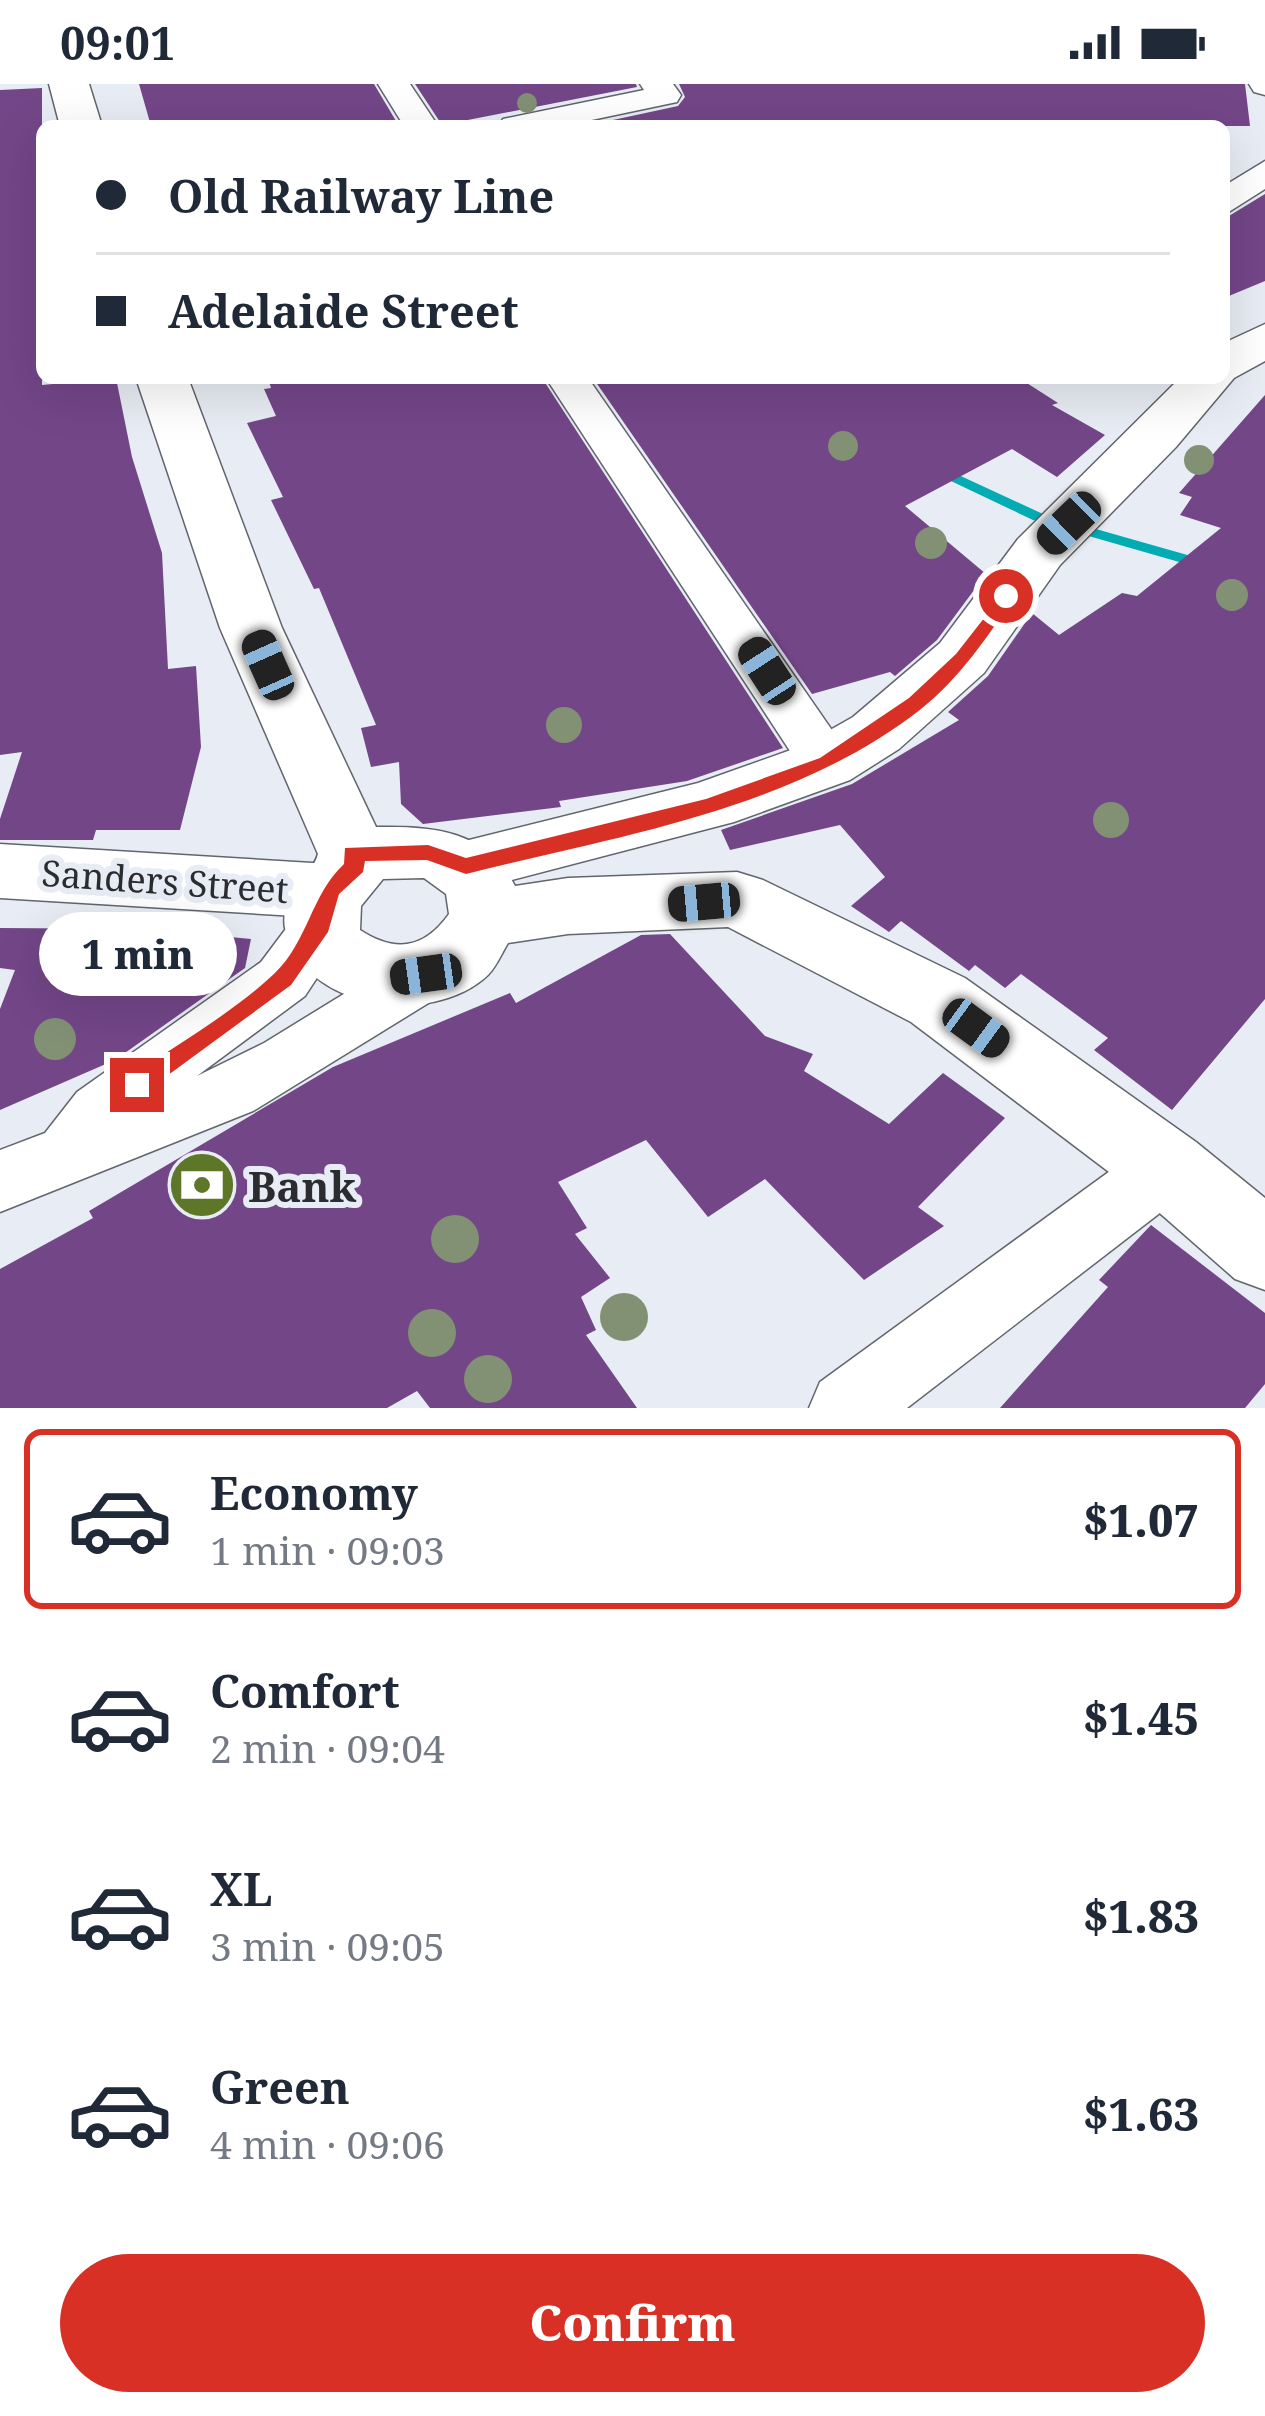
<!DOCTYPE html>
<html lang="en">
<head>
<meta charset="utf-8">
<style>
  body { margin:0; font-family:"Noto Serif",serif; background:#f2f2f3; color:#1f2937; height:100vh; display:flex; flex-direction:column; font-size:45px; white-space:nowrap }
  * { box-sizing:border-box; margin:0 }
  p { font-size:39px; color:#747a83 }
  .icon { flex:none; width:66px; height:66px; fill:none; stroke:currentColor; stroke-width:2; stroke-linecap:round; stroke-linejoin:round }
  .map { position:relative; height:1324px; overflow:hidden }
  .panel { display:flex; flex-direction:column; background:#fff; flex:1 }
  .panel>* { flex:none }
  .banner { position:absolute; left:36px; top:36px; width:1194px; height:264px; border-radius:18px; box-shadow:0 12px 48px #0002; display:grid; align-content:center; height:264px; padding:0 60px; background:#fff }
  .end { position:absolute; width:54px; height:54px; margin:-27px; border:15px solid #d93025; background:#fff; box-shadow:0 0 0 6px #fff }
  .from { border-radius:50% }
  .bubble { position:absolute; height:84px; border-radius:42px; background:#fff; box-shadow:0 12px 48px #0002; font-size:39px; font-weight:800; line-height:84px; text-align:center }
  .car { position:absolute; width:36px; height:72px; margin:-36px -18px; border-radius:15px; box-shadow:0 0 9px 3px #0007; background:linear-gradient(#222 24%,#8ab4d8 0 40%,#222 0 76%,#8ab4d8 0 86%,#222 0) }
  .banner b { display:flex; align-items:center; gap:42px; height:114px; font-size:45px }
  .banner b+b { border-top:3px solid #e0e1e3 }
  .banner i { width:30px; height:30px; background:#1f2937 }
  ul { padding:21px 0 0; list-style:none }
  li { display:flex; align-items:center; gap:36px; height:180px; margin:0 24px 18px; padding:0 36px; border:6px solid transparent; border-radius:18px }
  li div { flex:1 }
  li b { display:block; font-size:45px }
  li em { font-style:normal; font-weight:800 }
  li.active { border-color:#d93025 }
  li>.icon { width:108px; height:108px; stroke-width:1.5 }
  .action { display:flex; gap:24px; margin-top:auto; padding:24px 60px }
  .action a { flex:1; height:138px; border-radius:72px; background:#d93025; color:#fff; font-size:48px; font-weight:800; line-height:138px; text-align:center }
  .status { display:flex; justify-content:space-between; align-items:center; height:84px; padding:0 60px; background:#fff; direction:ltr }
  .status svg { height:33px; fill:currentColor }
  .map>svg:first-child { display:block }
  .lines { fill:none; stroke-linecap:round; stroke-linejoin:round }
  .stream { fill:#03abb3; fill-rule:evenodd }
  .building { fill:#734688 }
  .minor-casing { stroke:#61656c; stroke-width:3 }
  .tertiary-casing { stroke:#61656c; stroke-width:3 }
  .secondary-casing { stroke:#61656c; stroke-width:3 }
  .primary-casing { stroke:#61656c; stroke-width:3 }
  .minor { fill:#fff; fill-rule:evenodd }
  .tertiary { fill:#fff; fill-rule:evenodd }
  .secondary { fill:#fff; fill-rule:evenodd }
  .primary { fill:#fff; fill-rule:evenodd }
  .tree { fill:#829174 }
  .route { fill:#d93025 }
  .labels { text-anchor:middle; dominant-baseline:central; stroke-width:12; stroke-linejoin:round; paint-order:stroke }
  .street-label { font-size:36px; fill:#2b2c2f; stroke:#e8ecf4 }
  .near-poi-label { font-size:42px; font-weight:bold; fill:#2b2c2f; stroke:#e8ecf4; text-anchor:start }
</style>
</head>
<body>
<div class="status"><b>09:01</b><svg viewBox="0 0 49 12"><path d="M0 12V9h3v3zM5 12V6h3v6zM10 12V3h3v9zM15 12V0h3v12zM26 1h20v11H26zM47 4h2v5h-2z"/></svg></div>
<div class="map">
<svg width="1265" height="1324" viewBox="0 0 1265 1324">
  <rect width="100%" height="100%" fill="#e8ecf4"/>
  <g class="lines">
    <!-- stream -->
    <path class="stream" d="M937 381 1043 430 1205 476 1207 479 1200 484 1033 436 932 388V382Z"/>
  </g>
  <!-- building -->
  <g class="building">
    <path d="M139 0H374L399 42H151Z"/>
    <path d="M415 0H636L637 3 442 41Z"/>
    <path d="M679 0H1245L1250 42H881L806 36 804 42H585L678 22 685 13Z"/>
    <path d="M42 4V301L116 294 132 373 162 469 168 585 196 582 201 663 180 746H96L93 756H0V735L22 668 0 671V6Z"/>
    <path d="M1265 110V197L1224 214V135Z"/>
    <path d="M268 294H542L783 664 687 697 559 717 561 723 423 740 401 720 399 678 371 683 361 644 376 641 319 504 314 505 271 416 283 413 247 339 276 332 264 305 271 304Z"/>
    <path d="M593 294H1019L1058 319 1052 321 1105 351 1057 393 1012 365 905 422 986 490 937 556 895 592 890 588 812 610Z"/>
    <path d="M1265 311V915L1172 1026 1094 966 1108 954 1021 890 1005 904 975 881 969 887 901 837 889 848 851 822 885 793 840 741 730 766 721 746 852 700 959 636 948 628 988 592 1032 529 1059 551 1122 509 1137 512 1221 444 1180 431 1192 413 1179 409Z"/>
    <path d="M0 844 146 845 251 855 245 884 115 976 0 1026V925L15 886 0 884Z"/>
    <path d="M670 850 765 952 813 970 804 987 889 1040 943 989 1005 1034 918 1123 944 1142 864 1196 765 1095 708 1133 646 1056 558 1098 587 1144 575 1150 610 1194 581 1213 596 1246 586 1251 637 1324H430L417 1307 387 1324H0V1185L93 1134 89 1127 333 983 510 909 516 919 641 851Z"/>
    <path d="M1151 1141 1265 1229V1300L1245 1324H1000L1108 1203 1099 1196Z"/>
  </g>
  <g class="lines">
    <defs>
      <g id="minor">
        <path d="M378 0H410L438 42H404Z"/>
        <path d="M640 0H673L681 11 677 18 563 42H498L503 35 644 6Z"/>
        <path d="M1249 0H1265V11L1254 8Z"/>
        <path d="M1265 77V105L1224 131V102Z"/>
        <path d="M546 294H588L845 665 853 679 845 693 826 698 807 693Z"/>
        <path d="M321 819 342 826 351 842 305 912 197 992 264 959 404 873 426 866 448 873 457 890 448 907 253 1027 0 1128V1066L45 1049 77 1008 261 878 300 826Z"/>
        <path d="M1167 1054 1191 1063 1201 1084 1191 1105 907 1324H809L820 1298 1143 1063Z"/>
      </g>
      <path id="tertiary" d="M1265 240V277L1234 294 1176 363 1060 481 984 589 899 665 850 696 734 738 466 808 441 801 431 782 441 763 698 699 802 662 853 633 940 559 1018 455 1180 294H1224V259Z"/>
      <g id="secondary">
        <path d="M49 0H89L102 42H60Z"/>
        <path d="M136 294H188L282 544 376 743C434 742 486 746 515 802L568 794 737 788 763 796 965 894 1196 1058 1265 1114V1206L1235 1195 1138 1110 911 938 728 843 568 850 508 859C502 869 496 883 488 891 432 944 302 926 285 844 279 813 312 793 318 770L220 544ZM424 794 446 810 449 830C424 865 395 869 360 846L361 822 383 795Z"/>
      </g>
      <path id="primary" d="M0 760 329 780 354 788 365 807 354 826 329 834 0 814Z"/>
    </defs>
    <!-- minor casing -->
    <use href="#minor" class="minor-casing"/>
    <!-- tertiary casing -->
    <use href="#tertiary" class="tertiary-casing"/>
    <!-- secondary casing -->
    <use href="#secondary" class="secondary-casing"/>
    <!-- primary casing -->
    <use href="#primary" class="primary-casing"/>
    <!-- minor -->
    <use href="#minor" class="minor"/>
    <!-- tertiary -->
    <use href="#tertiary" class="tertiary"/>
    <!-- secondary -->
    <use href="#secondary" class="secondary"/>
    <!-- primary -->
    <use href="#primary" class="primary"/>
  </g>
  <!-- trees -->
  <g class="tree">
    <circle cx="527" cy="19" r="10"/>
    <circle cx="843" cy="362" r="15"/>
    <circle cx="1199" cy="376" r="15"/>
    <circle cx="931" cy="459" r="16"/>
    <circle cx="1232" cy="511" r="16"/>
    <circle cx="564" cy="641" r="18"/>
    <circle cx="1111" cy="736" r="18"/>
    <circle cx="55" cy="955" r="21"/>
    <circle cx="455" cy="1155" r="24"/>
    <circle cx="624" cy="1233" r="24"/>
    <circle cx="432" cy="1249" r="24"/>
    <circle cx="488" cy="1295" r="24"/>
  </g>
  <!-- route -->
  <path class="route" d="M1006 506 1015 512C988 552 960 594 921 625 792 726 621 751 466 790L427 776 365 777 363 788 339 810 328 848 291 901 145 1008H128V994C176 961 233 929 275 889 308 857 311 811 344 780L345 764 428 761 466 774 706 715 820 674 909 614 956 570Z"/>
  <!-- icons -->
  <defs>
    <symbol id="bank-disc" viewBox="-11 -11 22 22"><circle r="9.5" fill="#5e7628" stroke="#e8ecf4"/><path d="M-6-4H6V4H-6ZM0-2.3a2.3 2.3 0 1 0 0 4.6a2.3 2.3 0 1 0 0-4.6Z" fill="#fff"/></symbol>
  </defs>
  <g fill-rule="evenodd">
    <use href="#bank-disc" x="164" y="1063" width="76" height="76"/>
  </g>
  <g class="labels">
    <!-- street labels -->
    <g class="street-label">
      <text transform="translate(165 797) rotate(4)">Sanders Street</text>
    </g>
    <!-- near-poi labels -->
    <g class="near-poi-label">
      <text x="248" y="1101">Bank</text>
    </g>
  </g>
</svg>
<i class="end from" style="left:1006px;top:512px"></i>
<i class="end" style="left:137px;top:1001px"></i>
<div class="bubble" style="left:39px;top:828px;width:198px">1 min</div>
<i class="car" style="left:1069px;top:439px;rotate:226deg"></i>
<i class="car" style="left:268px;top:581px;rotate:336deg"></i>
<i class="car" style="left:767px;top:587px;rotate:327deg"></i>
<i class="car" style="left:704px;top:818px;rotate:265deg"></i>
<i class="car" style="left:426px;top:890px;rotate:262deg"></i>
<i class="car" style="left:976px;top:944px;rotate:126deg"></i>
<div class="banner">
<b><i class="from"></i>Old Railway Line</b>
<b><i></i>Adelaide Street</b>
</div>
</div>
<section class="panel">
<ul>
<li class="active"><svg class="icon" aria-label="car" viewBox="0 0 24 24"><path d="M5 17H2v-5l4-1 3-4h7l3 4 3 1v5h-3M9 17h6M6 11h13"/><circle cx="7" cy="17" r="2"/><circle cx="17" cy="17" r="2"/></svg><div><b>Economy</b><p>1 min · 09:03</p></div><em>$1.07</em></li>
<li><svg class="icon" aria-label="car" viewBox="0 0 24 24"><path d="M5 17H2v-5l4-1 3-4h7l3 4 3 1v5h-3M9 17h6M6 11h13"/><circle cx="7" cy="17" r="2"/><circle cx="17" cy="17" r="2"/></svg><div><b>Comfort</b><p>2 min · 09:04</p></div><em>$1.45</em></li>
<li><svg class="icon" aria-label="car" viewBox="0 0 24 24"><path d="M5 17H2v-5l4-1 3-4h7l3 4 3 1v5h-3M9 17h6M6 11h13"/><circle cx="7" cy="17" r="2"/><circle cx="17" cy="17" r="2"/></svg><div><b>XL</b><p>3 min · 09:05</p></div><em>$1.83</em></li>
<li><svg class="icon" aria-label="car" viewBox="0 0 24 24"><path d="M5 17H2v-5l4-1 3-4h7l3 4 3 1v5h-3M9 17h6M6 11h13"/><circle cx="7" cy="17" r="2"/><circle cx="17" cy="17" r="2"/></svg><div><b>Green</b><p>4 min · 09:06</p></div><em>$1.63</em></li>
</ul>
<div class="action"><a>Confirm</a></div>
</section>
</body>
</html>
